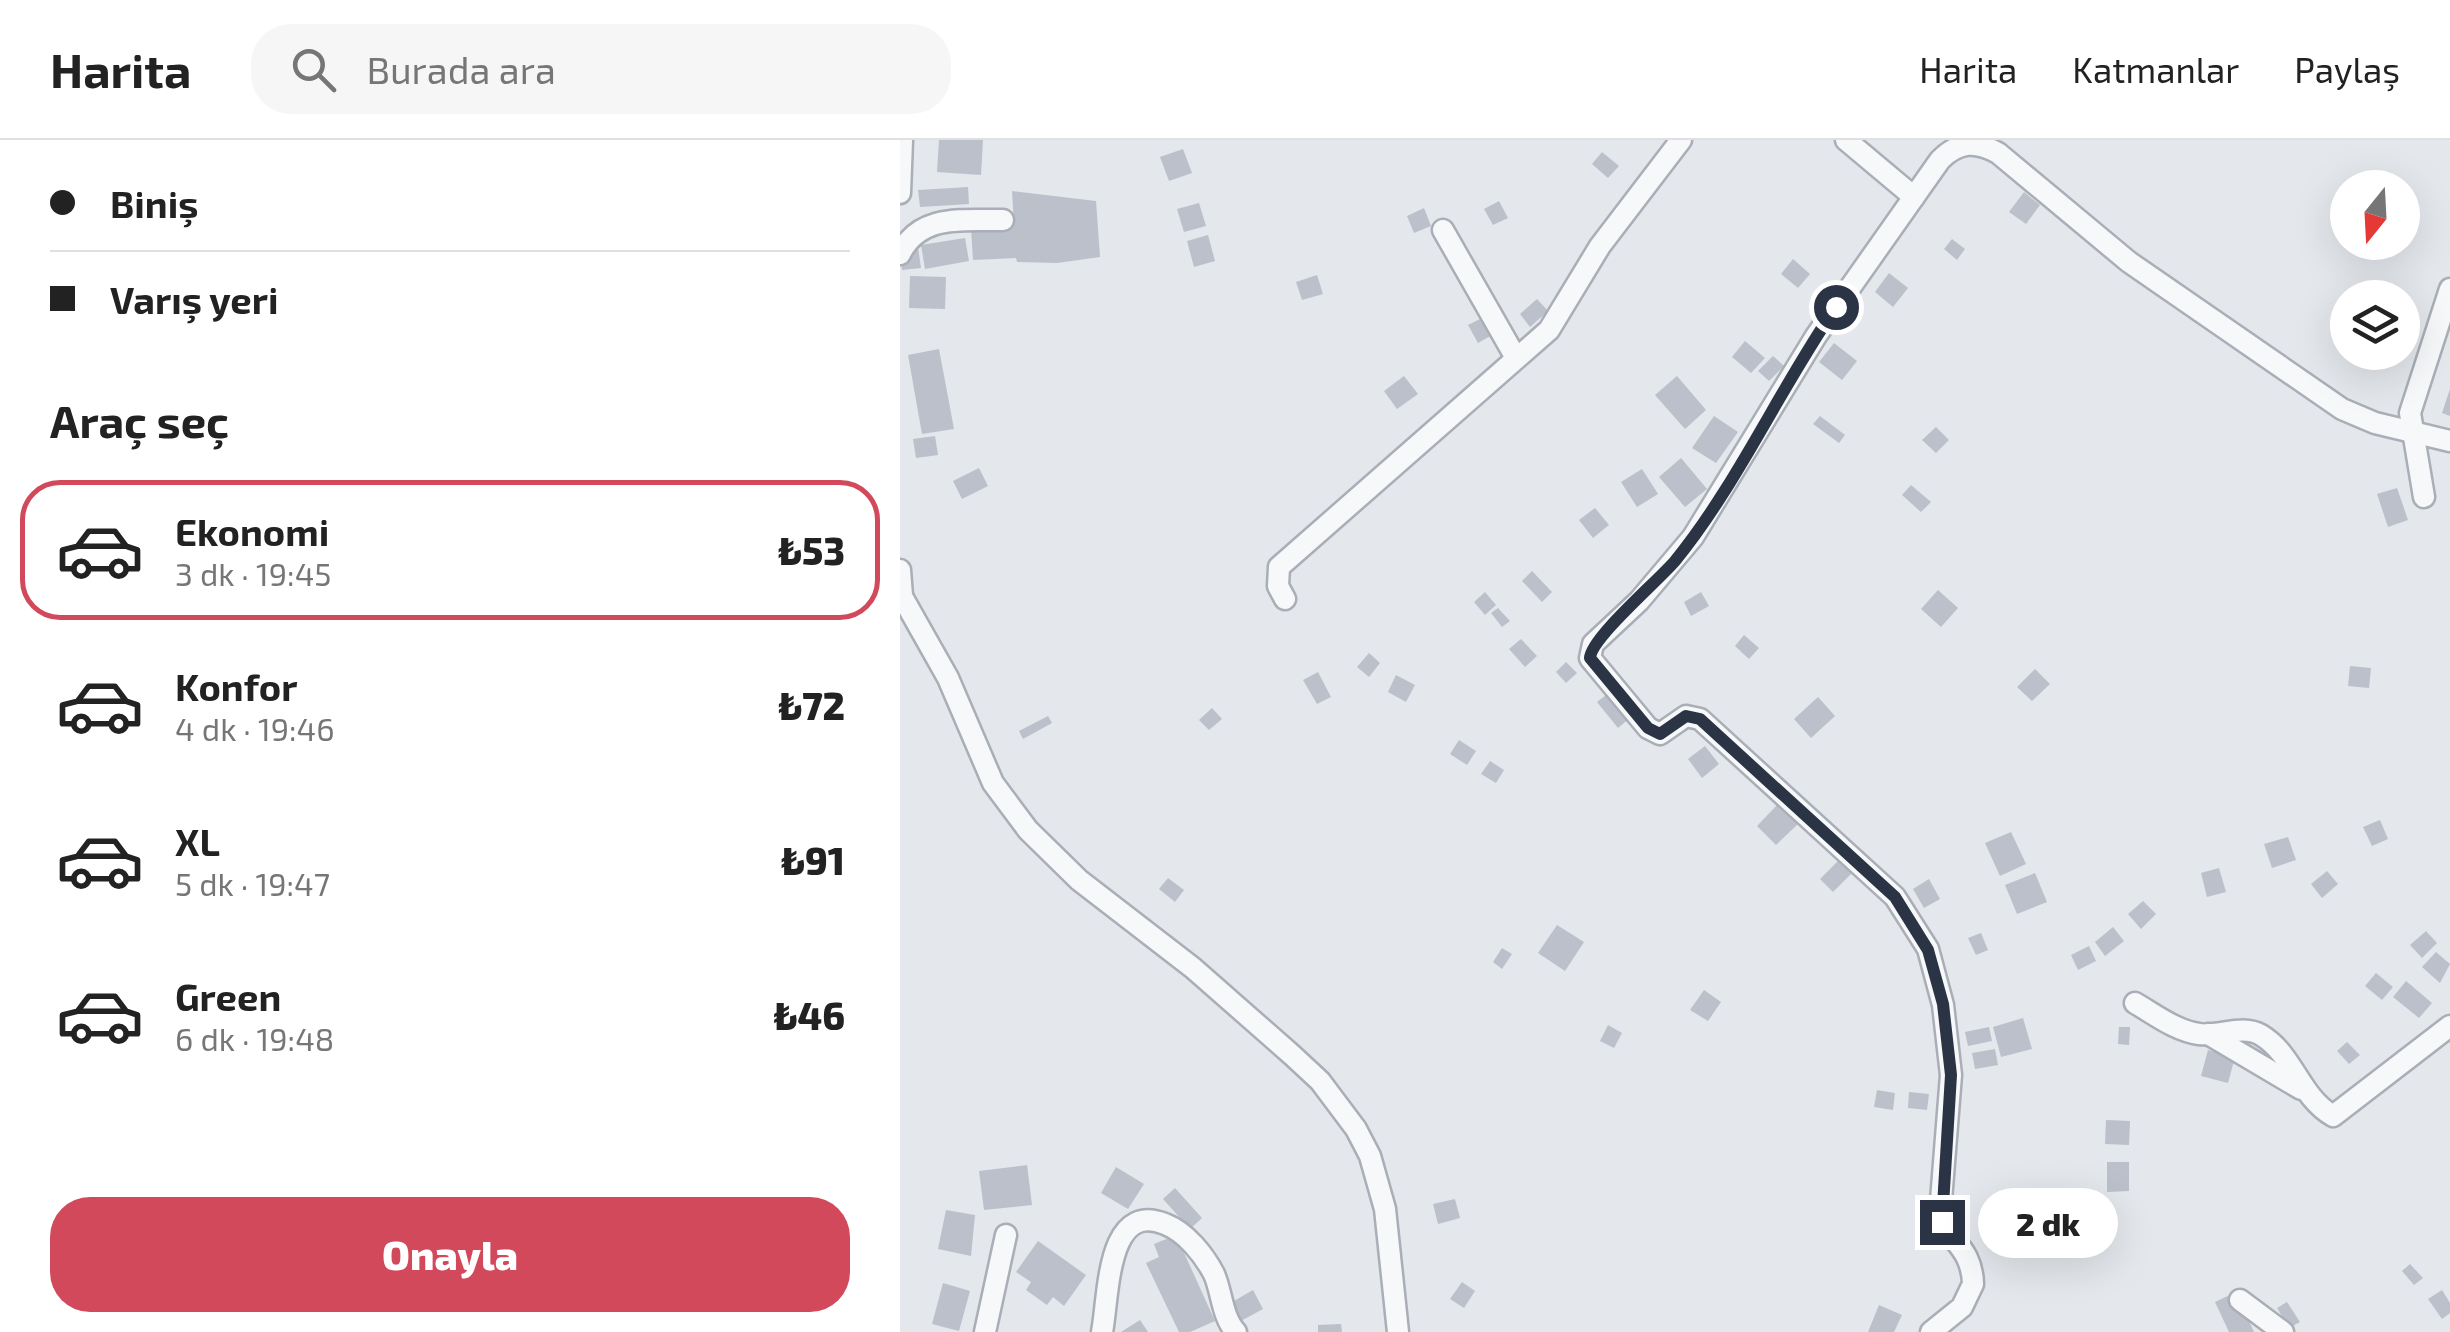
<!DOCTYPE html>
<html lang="tr">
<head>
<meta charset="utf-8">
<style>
  body { margin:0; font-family:"Exo 2",sans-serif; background:#f6f6f6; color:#222; height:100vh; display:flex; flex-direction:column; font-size:38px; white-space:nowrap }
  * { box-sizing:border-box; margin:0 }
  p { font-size:32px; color:#767676 }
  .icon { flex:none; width:55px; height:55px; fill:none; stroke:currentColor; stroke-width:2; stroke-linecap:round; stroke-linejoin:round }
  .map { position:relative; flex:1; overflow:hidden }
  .side { display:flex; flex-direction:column; background:#fff; width:900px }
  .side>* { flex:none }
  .guide { display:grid; align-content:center; height:220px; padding:0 50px; background:#fff }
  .needle { width:65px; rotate:198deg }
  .buttons { position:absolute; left:1430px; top:30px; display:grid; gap:20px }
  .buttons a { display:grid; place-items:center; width:90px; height:90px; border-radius:50%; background:#fff; box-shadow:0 10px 40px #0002; font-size:50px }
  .end { position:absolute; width:45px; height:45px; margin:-22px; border:12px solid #2b3445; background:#fff; box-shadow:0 0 0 5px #fff }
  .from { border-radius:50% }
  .bubble { position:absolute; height:70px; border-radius:35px; background:#fff; box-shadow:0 10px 40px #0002; font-size:32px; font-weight:800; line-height:70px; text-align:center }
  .guide b { display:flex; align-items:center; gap:35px; height:95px; font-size:38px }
  .guide b+b { border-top:2px solid #e0e0e0 }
  .guide i { width:25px; height:25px; background:#222 }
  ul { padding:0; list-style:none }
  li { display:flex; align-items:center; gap:30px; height:140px; margin:0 20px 15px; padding:0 30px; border:5px solid transparent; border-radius:40px }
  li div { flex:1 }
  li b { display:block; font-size:38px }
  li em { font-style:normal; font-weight:800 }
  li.selected { border-color:#d1495b }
  li>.icon { width:90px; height:90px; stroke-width:1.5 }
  h2 { padding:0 50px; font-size:45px; line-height:120px }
  .cta { display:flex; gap:20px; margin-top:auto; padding:20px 50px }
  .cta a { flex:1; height:115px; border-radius:40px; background:#d1495b; color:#fff; font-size:40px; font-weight:800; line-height:115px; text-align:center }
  header { display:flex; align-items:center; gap:60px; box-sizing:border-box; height:140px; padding:0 50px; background:#fff; border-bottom:2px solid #e0e0e0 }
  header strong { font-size:48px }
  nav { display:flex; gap:55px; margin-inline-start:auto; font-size:35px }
  .search { width:700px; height:90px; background:#f6f6f6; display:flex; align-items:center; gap:25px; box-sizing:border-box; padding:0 35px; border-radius:40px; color:#767676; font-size:38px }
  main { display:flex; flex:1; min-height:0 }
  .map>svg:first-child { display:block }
  .building { fill:#bbc0ca }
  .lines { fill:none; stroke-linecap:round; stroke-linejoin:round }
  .minor-casing { stroke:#a9aeb7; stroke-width:25 }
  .minor { stroke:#f7f8fa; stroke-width:20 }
  .route { stroke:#2b3445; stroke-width:12 }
</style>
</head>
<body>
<header>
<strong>Harita</strong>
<div class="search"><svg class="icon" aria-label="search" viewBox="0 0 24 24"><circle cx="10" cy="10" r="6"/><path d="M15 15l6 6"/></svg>Burada ara</div>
<nav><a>Harita</a><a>Katmanlar</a><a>Paylaş</a></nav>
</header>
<main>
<section class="side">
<div class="guide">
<b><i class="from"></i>Biniş</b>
<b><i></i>Varış yeri</b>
</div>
<h2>Araç seç</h2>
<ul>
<li class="selected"><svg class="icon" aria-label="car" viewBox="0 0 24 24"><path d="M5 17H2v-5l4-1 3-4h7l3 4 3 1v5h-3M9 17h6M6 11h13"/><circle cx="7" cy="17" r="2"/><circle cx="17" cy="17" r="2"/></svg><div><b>Ekonomi</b><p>3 dk · 19:45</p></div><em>₺53</em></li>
<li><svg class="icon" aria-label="car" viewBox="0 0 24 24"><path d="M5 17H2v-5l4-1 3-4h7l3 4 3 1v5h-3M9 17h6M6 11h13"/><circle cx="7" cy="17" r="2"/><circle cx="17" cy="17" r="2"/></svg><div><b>Konfor</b><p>4 dk · 19:46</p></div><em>₺72</em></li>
<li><svg class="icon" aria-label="car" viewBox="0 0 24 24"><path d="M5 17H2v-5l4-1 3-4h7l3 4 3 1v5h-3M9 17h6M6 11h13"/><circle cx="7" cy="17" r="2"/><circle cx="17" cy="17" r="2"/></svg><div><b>XL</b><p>5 dk · 19:47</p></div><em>₺91</em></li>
<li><svg class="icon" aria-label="car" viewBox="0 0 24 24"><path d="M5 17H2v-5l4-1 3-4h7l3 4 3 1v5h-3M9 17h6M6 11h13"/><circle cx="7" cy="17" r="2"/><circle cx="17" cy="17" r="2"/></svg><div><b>Green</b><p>6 dk · 19:48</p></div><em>₺46</em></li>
</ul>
<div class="cta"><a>Onayla</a></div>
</section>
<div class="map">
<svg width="1550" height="1192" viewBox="0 0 1550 1192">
  <rect width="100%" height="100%" fill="#e4e7ec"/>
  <!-- building -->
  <g class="building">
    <path d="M39 0H83L81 35 37 32Z"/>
    <path d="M283 9 292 33 269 41 260 17Z"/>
    <path d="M702 12 719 26 708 38 692 24Z"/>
    <path d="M68 47 69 64 20 67 18 50Z"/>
    <path d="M112 51 196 61 200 117 157 123 117 122 116 118 73 120 71 88 114 85Z"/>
    <path d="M1124 52 1140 65 1126 84 1109 72Z"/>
    <path d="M599 61 608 78 593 85 584 69Z"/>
    <path d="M299 63 306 86 284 92 277 69Z"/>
    <path d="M524 68 531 86 514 93 507 76Z"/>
    <path d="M308 95 315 121 294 127 287 101Z"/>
    <path d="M65 98 69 121 25 129 21 105Z"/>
    <path d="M1052 99 1065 109 1057 120 1044 109Z"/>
    <path d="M17 100 21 128 2 130 0 114Z"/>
    <path d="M893 119 910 134 898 148 881 134Z"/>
    <path d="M989 133 1008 148 993 167 975 152Z"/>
    <path d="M417 135 423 154 402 160 396 142Z"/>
    <path d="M10 136 46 137 45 169 9 168Z"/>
    <path d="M637 159 648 171 630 187 620 174Z"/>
    <path d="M582 178 592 195 578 203 568 185Z"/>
    <path d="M845 201 865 218 851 233 832 217Z"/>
    <path d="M934 203 957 221 942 240 919 222Z"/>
    <path d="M39 209 54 289 22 294 8 215Z"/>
    <path d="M873 216 884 226 869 241 858 231Z"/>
    <path d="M504 236 518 254 497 269 484 251Z"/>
    <path d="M777 236 806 270 785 289 755 255Z"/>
    <path d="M1550 249V276L1542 273Z"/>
    <path d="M814 276 838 292 816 323 792 308Z"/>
    <path d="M920 276 945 295 939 303 913 284Z"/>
    <path d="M1036 287 1049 300 1036 313 1022 300Z"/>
    <path d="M35 296 38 315 16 318 13 299Z"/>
    <path d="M781 318 807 349 785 367 759 337Z"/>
    <path d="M79 328 88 346 62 359 53 341Z"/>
    <path d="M742 329 758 354 737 367 721 342Z"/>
    <path d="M1011 345 1031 362 1021 372 1002 355Z"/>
    <path d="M1497 348 1508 380 1488 387 1477 354Z"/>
    <path d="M695 368 709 385 693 398 679 380Z"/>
    <path d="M632 431 652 452 642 462 622 441Z"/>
    <path d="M1038 450 1058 468 1041 487 1021 469Z"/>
    <path d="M585 452 596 465 585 475 574 462Z"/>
    <path d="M801 452 809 466 791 476 784 462Z"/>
    <path d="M598 468 610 481 602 487 591 473Z"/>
    <path d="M844 495 859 508 849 519 835 506Z"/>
    <path d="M621 499 637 516 625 527 609 509Z"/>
    <path d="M469 513 480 523 469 537 457 527Z"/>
    <path d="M666 522 677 533 666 543 656 532Z"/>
    <path d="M1450 526 1471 528 1469 548 1448 546Z"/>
    <path d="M1135 529 1150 544 1132 561 1117 547Z"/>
    <path d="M418 532 431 557 417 564 403 540Z"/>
    <path d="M496 535 515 545 506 562 488 552Z"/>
    <path d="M710 552 731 577 718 588 697 562Z"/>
    <path d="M918 557 935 576 911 598 894 579Z"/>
    <path d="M312 568 322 579 309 590 299 580Z"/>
    <path d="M148 576 152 583 123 599 119 591Z"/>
    <path d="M559 600 576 611 567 625 550 614Z"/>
    <path d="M805 606 819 624 802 638 788 619Z"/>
    <path d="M590 621 604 630 596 643 581 634Z"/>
    <path d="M878 664 898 684 876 705 857 686Z"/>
    <path d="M1480 680 1488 699 1472 706 1463 687Z"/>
    <path d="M1111 692 1126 724 1100 736 1085 703Z"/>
    <path d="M1388 697 1396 720 1372 728 1364 704Z"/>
    <path d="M941 718 954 731 933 752 920 739Z"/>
    <path d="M1319 728 1326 752 1307 757 1301 733Z"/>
    <path d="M1427 731 1438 744 1422 758 1411 744Z"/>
    <path d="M1135 733 1147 762 1117 774 1105 745Z"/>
    <path d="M268 738 284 750 275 762 259 749Z"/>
    <path d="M1029 739 1040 759 1024 768 1013 749Z"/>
    <path d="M1243 761 1256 774 1241 789 1228 774Z"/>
    <path d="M657 785 684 802 665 831 638 813Z"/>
    <path d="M1213 787 1224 801 1205 816 1195 802Z"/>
    <path d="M1526 791 1537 803 1522 818 1510 805Z"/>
    <path d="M1081 793 1088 810 1076 815 1068 798Z"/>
    <path d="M1189 806 1196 821 1178 830 1171 815Z"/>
    <path d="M602 808 612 814 602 829 593 822Z"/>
    <path d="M1536 812 1550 824 1540 843 1522 827Z"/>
    <path d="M1476 833 1493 847 1482 860 1465 846Z"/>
    <path d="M1506 841 1532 863 1519 878 1493 857Z"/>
    <path d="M804 850 821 862 808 881 790 870Z"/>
    <path d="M1123 878 1132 909 1101 917 1093 887Z"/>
    <path d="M708 885 722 893 714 908 700 901Z"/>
    <path d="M1089 887 1092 901 1068 906 1065 892Z"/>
    <path d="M1219 887H1230L1229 905 1218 904Z"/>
    <path d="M1447 902 1460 915 1449 924 1437 911Z"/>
    <path d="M1095 909 1098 925 1075 929 1072 913Z"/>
    <path d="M1308 910 1335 917 1328 943 1301 936Z"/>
    <path d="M977 950 995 953 993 970 974 967Z"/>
    <path d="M1009 952 1029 954 1027 970 1008 968Z"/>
    <path d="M1206 980 1230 981 1229 1005 1205 1004Z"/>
    <path d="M1207 1022H1229V1051L1207 1052Z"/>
    <path d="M127 1025 132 1065 84 1070 79 1031Z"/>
    <path d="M216 1027 244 1044 228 1069 201 1053Z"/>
    <path d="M275 1048 302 1078 290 1089 263 1059Z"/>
    <path d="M555 1059 560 1078 538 1084 533 1064Z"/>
    <path d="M46 1070 75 1075 71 1116 38 1109Z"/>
    <path d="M276 1095 315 1181 290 1192H279L246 1123 259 1117 254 1104Z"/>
    <path d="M138 1101 186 1135 164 1166 153 1157 147 1165 126 1150 131 1142 116 1132Z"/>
    <path d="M1510 1124 1523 1138 1514 1145 1502 1131Z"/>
    <path d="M562 1142 575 1151 564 1168 550 1159Z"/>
    <path d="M43 1143 70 1151 59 1191 32 1184Z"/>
    <path d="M353 1150 363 1169 337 1183 327 1165Z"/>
    <path d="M1542 1150 1550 1163V1173L1542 1179 1528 1159Z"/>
    <path d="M1336 1152 1354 1192H1329L1315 1162Z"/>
    <path d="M1387 1162 1400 1182 1389 1188 1377 1168Z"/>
    <path d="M979 1165 1002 1175 994 1192H968Z"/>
    <path d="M240 1180 248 1192H221Z"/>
    <path d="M441 1184 442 1192H418V1185Z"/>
  </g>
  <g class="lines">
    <defs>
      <g id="minor">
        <path d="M946 0 1014 57"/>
        <path d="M0 53 2 0"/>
        <path d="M543 90 616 218"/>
        <path d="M0 114C20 73 64 81 103 80"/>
        <path d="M1524 357 1510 273 1550 149"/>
        <path d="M0 430 2 456"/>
        <path d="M0 453 48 538 93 643 128 690 179 740 293 828 392 915 420 941 456 989 470 1016 485 1069 498 1192"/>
        <path d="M385 459 378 446 379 427 649 190 700 106 781 0"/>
        <path d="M1235 863C1254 874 1276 891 1299 894 1318 897 1343 884 1361 895 1394 915 1399 956 1433 976L1550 886"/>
        <path d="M1308 894 1401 949"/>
        <path d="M1340 1160 1383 1192"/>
        <path d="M85 1192 106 1095"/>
        <path d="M202 1192C209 1157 206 1060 265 1084 286 1092 304 1115 314 1134 322 1152 322 1177 336 1192"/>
        <path d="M1031 1192 1062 1167 1073 1144C1072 1106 1046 1100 1040 1073L1051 935 1043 865 1028 809 995 757 800 579 786 576 760 594 748 588 690 518 693 504 739 461 793 397 916 196 1040 20C1059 1 1076 1 1098 13L1229 122 1442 269 1475 283 1550 301"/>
      </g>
    </defs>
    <!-- minor casing -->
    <use href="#minor" class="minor-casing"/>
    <!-- minor -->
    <use href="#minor" class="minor"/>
  </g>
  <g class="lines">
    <!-- route -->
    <path class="route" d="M936 167C880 248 837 345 775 421 758 441 691 498 690 518L748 588 760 594 786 576 800 579 995 757 1028 810 1043 864 1051 935 1042 1082"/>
  </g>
</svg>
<div class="buttons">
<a><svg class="needle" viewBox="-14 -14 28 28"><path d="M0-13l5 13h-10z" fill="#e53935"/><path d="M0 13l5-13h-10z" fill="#767676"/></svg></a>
<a><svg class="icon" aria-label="layers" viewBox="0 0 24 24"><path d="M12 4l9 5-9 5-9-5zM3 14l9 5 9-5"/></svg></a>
</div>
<i class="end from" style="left:936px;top:167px"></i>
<i class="end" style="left:1042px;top:1082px"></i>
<div class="bubble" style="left:1078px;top:1048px;width:140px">2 dk</div>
</div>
</main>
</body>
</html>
